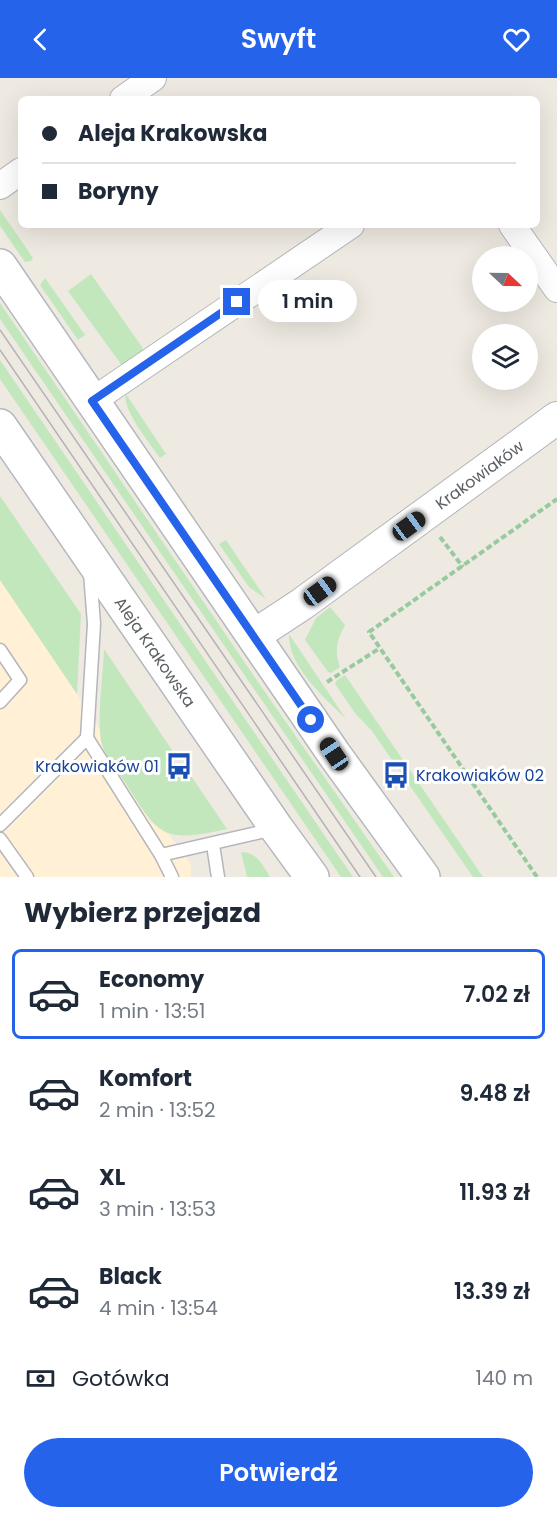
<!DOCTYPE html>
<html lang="pl">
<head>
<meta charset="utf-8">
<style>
  body { margin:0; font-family:Poppins,sans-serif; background:#f2f2f3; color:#1f2937; height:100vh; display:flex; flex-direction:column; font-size:22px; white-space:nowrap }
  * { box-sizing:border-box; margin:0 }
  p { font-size:20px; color:#747a83 }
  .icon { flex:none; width:33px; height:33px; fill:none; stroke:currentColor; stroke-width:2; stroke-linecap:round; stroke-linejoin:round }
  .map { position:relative; height:799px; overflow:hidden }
  .side { display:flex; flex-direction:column; background:#fff; flex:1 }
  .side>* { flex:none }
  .top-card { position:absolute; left:18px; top:18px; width:522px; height:132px; border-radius:9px; box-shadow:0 6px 24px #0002; display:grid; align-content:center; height:132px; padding:0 24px; background:#fff }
  .needle { width:39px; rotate:112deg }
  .buttons { position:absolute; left:472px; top:168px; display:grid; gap:12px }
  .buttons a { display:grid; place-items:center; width:66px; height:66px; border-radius:50%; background:#fff; box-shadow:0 6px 24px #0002; font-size:30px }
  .end { position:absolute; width:27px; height:27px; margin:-14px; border:8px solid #2563eb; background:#fff; box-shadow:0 0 0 3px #fff }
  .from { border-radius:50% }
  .bubble { position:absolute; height:42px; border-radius:21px; background:#fff; box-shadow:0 6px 24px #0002; font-size:20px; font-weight:600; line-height:42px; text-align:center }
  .car { position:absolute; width:18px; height:36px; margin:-18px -9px; border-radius:8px; box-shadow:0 0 4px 2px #0007; background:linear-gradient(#222 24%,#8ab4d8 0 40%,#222 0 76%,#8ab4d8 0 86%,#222 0) }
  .top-card b { display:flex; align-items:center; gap:21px; height:57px; font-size:22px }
  .top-card b+b { border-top:2px solid #e0e1e3 }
  .top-card i { width:15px; height:15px; background:#1f2937 }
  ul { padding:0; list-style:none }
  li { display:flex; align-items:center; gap:18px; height:90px; margin:0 12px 9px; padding:0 12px; border:3px solid transparent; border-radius:9px }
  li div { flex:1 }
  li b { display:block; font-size:22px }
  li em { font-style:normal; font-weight:600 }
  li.on { border-color:#2563eb }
  li>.icon { width:54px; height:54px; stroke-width:1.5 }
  h2 { padding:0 24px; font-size:27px; line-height:72px }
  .pay { display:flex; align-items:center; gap:15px; height:66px; padding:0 24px; font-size:22px }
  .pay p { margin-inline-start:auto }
  .primary-button { display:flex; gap:12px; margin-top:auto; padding:12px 24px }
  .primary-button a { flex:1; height:69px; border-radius:36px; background:#2563eb; color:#fff; font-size:24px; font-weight:600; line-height:69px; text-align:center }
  header { display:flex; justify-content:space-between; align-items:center; height:78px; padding:0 24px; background:#2563eb; color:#fff; font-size:27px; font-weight:600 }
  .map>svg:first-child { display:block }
  .commercial { fill:#fff0d6 }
  .green { fill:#c3e7bd }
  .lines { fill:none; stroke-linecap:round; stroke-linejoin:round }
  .service-casing { stroke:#b3b6ba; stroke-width:15 }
  .minor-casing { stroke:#b3b6ba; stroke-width:28 }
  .tertiary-casing { stroke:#b3b6ba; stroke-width:34 }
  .secondary-casing { stroke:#b4b9bd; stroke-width:36 }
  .path { stroke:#98caa0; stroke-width:4; stroke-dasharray:6 3; stroke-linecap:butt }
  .service { stroke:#fff; stroke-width:12 }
  .minor { stroke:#fff; stroke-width:26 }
  .tertiary { stroke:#fff; stroke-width:32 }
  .secondary { stroke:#fff; stroke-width:33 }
  .tram { stroke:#b2b3b4; stroke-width:1.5 }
  .route { stroke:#2563eb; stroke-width:8 }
  .labels { text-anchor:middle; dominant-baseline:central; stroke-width:6; stroke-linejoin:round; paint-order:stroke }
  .street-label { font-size:16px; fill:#5b6064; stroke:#fff }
  .transit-label { font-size:16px; fill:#164399; stroke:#fff; text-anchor:end }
</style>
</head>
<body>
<header><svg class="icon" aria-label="back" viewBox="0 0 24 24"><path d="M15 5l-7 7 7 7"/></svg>Swyft<svg class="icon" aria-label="heart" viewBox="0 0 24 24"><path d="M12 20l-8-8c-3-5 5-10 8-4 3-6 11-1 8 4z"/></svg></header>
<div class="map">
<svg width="557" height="799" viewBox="0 0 557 799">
  <rect width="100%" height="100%" fill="#eeeae2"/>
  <!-- commercial -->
  <path class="commercial" d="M0 502 77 616 101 653 103 669 107 676 151 744 167 754 191 786V799H0Z"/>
  <!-- green -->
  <g class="green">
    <path d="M0 132 33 180 31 183 25 184 0 148Z"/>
    <path d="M91 196 142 269 144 277 123 289 68 213Z"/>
    <path d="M45 200 85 257 78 262 40 207Z"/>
    <path d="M0 225 256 601 394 799H383L0 241Z"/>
    <path d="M0 282 353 799H341L0 301Z"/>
    <path d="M126 316 166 376 160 380C151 367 121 330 126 316Z"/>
    <path d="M0 418 81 536 77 616 0 502Z"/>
    <path d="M226 462 266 521 249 509 219 466Z"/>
    <path d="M330 529 345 547C337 561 334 573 340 589L331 595 328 594 305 562 316 540Z"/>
    <path d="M289 556 346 641C325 620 288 589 289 556Z"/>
    <path d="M104 571 172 672 166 677 184 703 191 698 227 751C160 766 159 757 124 703 116 691 104 677 101 663 97 639 103 597 104 571Z"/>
    <path d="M345 597 483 799H473L372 653 355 635 335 606 337 602Z"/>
    <path d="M241 774C257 774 263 787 270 799H247Z"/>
  </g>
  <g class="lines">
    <defs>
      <g id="service">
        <path d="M90 495 94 546 87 660 161 777 172 799"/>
        <path d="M0 572 20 602 0 624"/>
        <path d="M0 747 87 660"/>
        <path d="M0 761 27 799"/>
        <path d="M213 767 218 799"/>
        <path d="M161 777 274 751"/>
      </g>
      <g id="minor">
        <path d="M123 21 153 0"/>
        <path d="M0 108 21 93"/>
        <path d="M512 147 557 211"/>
        <path d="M92 323 351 147"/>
      </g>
      <g id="tertiary">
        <path id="s1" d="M255 557 302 526 557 340"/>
      </g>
      <g id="secondary">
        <path d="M0 188 334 676 423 799"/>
        <path id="s2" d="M0 348 277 751 312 799"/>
      </g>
    </defs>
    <!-- service casing -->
    <use href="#service" class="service-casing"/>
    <!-- minor casing -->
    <use href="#minor" class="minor-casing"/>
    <!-- tertiary casing -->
    <use href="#tertiary" class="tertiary-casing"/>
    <!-- secondary casing -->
    <use href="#secondary" class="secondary-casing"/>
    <!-- path -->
    <g class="path">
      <path d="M440 459 463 489"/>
      <path d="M327 604 380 570"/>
      <path d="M537 799 369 554 557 421"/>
    </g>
    <!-- service -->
    <use href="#service" class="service"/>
    <!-- minor -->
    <use href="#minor" class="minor"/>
    <!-- tertiary -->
    <use href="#tertiary" class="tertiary"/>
    <!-- secondary -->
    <use href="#secondary" class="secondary"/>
    <!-- tram -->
    <g class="tram">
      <path d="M0 252 376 799"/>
      <path d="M0 272 360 799"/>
    </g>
  </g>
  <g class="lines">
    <!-- route -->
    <path class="route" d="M237 224 92 323 311 642"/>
  </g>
  <!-- icons -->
  <defs>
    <symbol id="bus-bare" viewBox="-9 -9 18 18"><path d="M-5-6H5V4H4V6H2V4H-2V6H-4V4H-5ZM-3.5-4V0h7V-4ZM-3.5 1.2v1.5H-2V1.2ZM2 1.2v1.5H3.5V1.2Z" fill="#1a4fb4" stroke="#fff" stroke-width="2.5" paint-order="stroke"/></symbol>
  </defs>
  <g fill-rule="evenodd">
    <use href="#bus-bare" x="160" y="669" width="38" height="38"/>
    <use href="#bus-bare" x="377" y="678" width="38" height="38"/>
  </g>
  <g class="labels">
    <!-- street labels -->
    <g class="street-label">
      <text stroke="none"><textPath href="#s1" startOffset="276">Krakowiaków</textPath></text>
      <text stroke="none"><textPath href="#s2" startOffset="274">Aleja Krakowska</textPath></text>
    </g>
    <!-- transit labels -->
    <g class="transit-label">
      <text x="159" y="688">Krakowiaków 01</text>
      <text x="416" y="697" text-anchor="start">Krakowiaków 02</text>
    </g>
  </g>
</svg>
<div class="buttons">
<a><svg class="needle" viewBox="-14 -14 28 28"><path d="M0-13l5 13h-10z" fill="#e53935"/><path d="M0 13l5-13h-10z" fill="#747a83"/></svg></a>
<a><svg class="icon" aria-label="layers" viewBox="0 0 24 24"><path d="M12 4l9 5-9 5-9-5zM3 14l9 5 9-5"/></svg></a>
</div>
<i class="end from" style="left:311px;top:642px"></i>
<i class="end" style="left:237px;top:224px"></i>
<div class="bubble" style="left:258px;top:202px;width:99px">1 min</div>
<i class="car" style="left:409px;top:448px;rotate:54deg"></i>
<i class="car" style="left:320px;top:513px;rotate:54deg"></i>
<i class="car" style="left:334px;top:676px;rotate:326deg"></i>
<div class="top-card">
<b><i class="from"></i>Aleja Krakowska</b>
<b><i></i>Boryny</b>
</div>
</div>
<section class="side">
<h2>Wybierz przejazd</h2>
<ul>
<li class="on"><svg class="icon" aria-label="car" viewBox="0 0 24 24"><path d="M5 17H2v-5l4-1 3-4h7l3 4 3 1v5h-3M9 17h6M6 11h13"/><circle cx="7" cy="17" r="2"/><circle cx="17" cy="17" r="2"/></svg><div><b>Economy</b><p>1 min · 13:51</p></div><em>7.02 zł</em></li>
<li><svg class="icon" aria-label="car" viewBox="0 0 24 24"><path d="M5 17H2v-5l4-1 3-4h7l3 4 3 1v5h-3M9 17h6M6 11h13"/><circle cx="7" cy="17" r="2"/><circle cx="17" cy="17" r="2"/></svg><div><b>Komfort</b><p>2 min · 13:52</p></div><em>9.48 zł</em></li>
<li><svg class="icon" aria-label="car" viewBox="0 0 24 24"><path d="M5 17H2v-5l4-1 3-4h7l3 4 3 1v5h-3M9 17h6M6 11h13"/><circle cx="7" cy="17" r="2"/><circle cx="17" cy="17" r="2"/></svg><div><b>XL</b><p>3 min · 13:53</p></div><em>11.93 zł</em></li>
<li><svg class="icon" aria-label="car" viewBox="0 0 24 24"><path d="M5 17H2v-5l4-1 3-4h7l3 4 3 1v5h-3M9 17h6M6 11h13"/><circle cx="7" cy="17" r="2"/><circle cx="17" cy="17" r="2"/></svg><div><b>Black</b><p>4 min · 13:54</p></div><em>13.39 zł</em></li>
</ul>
<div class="pay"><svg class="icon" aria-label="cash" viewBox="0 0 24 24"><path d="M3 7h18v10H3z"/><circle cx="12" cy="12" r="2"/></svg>Gotówka<p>140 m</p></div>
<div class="primary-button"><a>Potwierdź</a></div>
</section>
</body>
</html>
